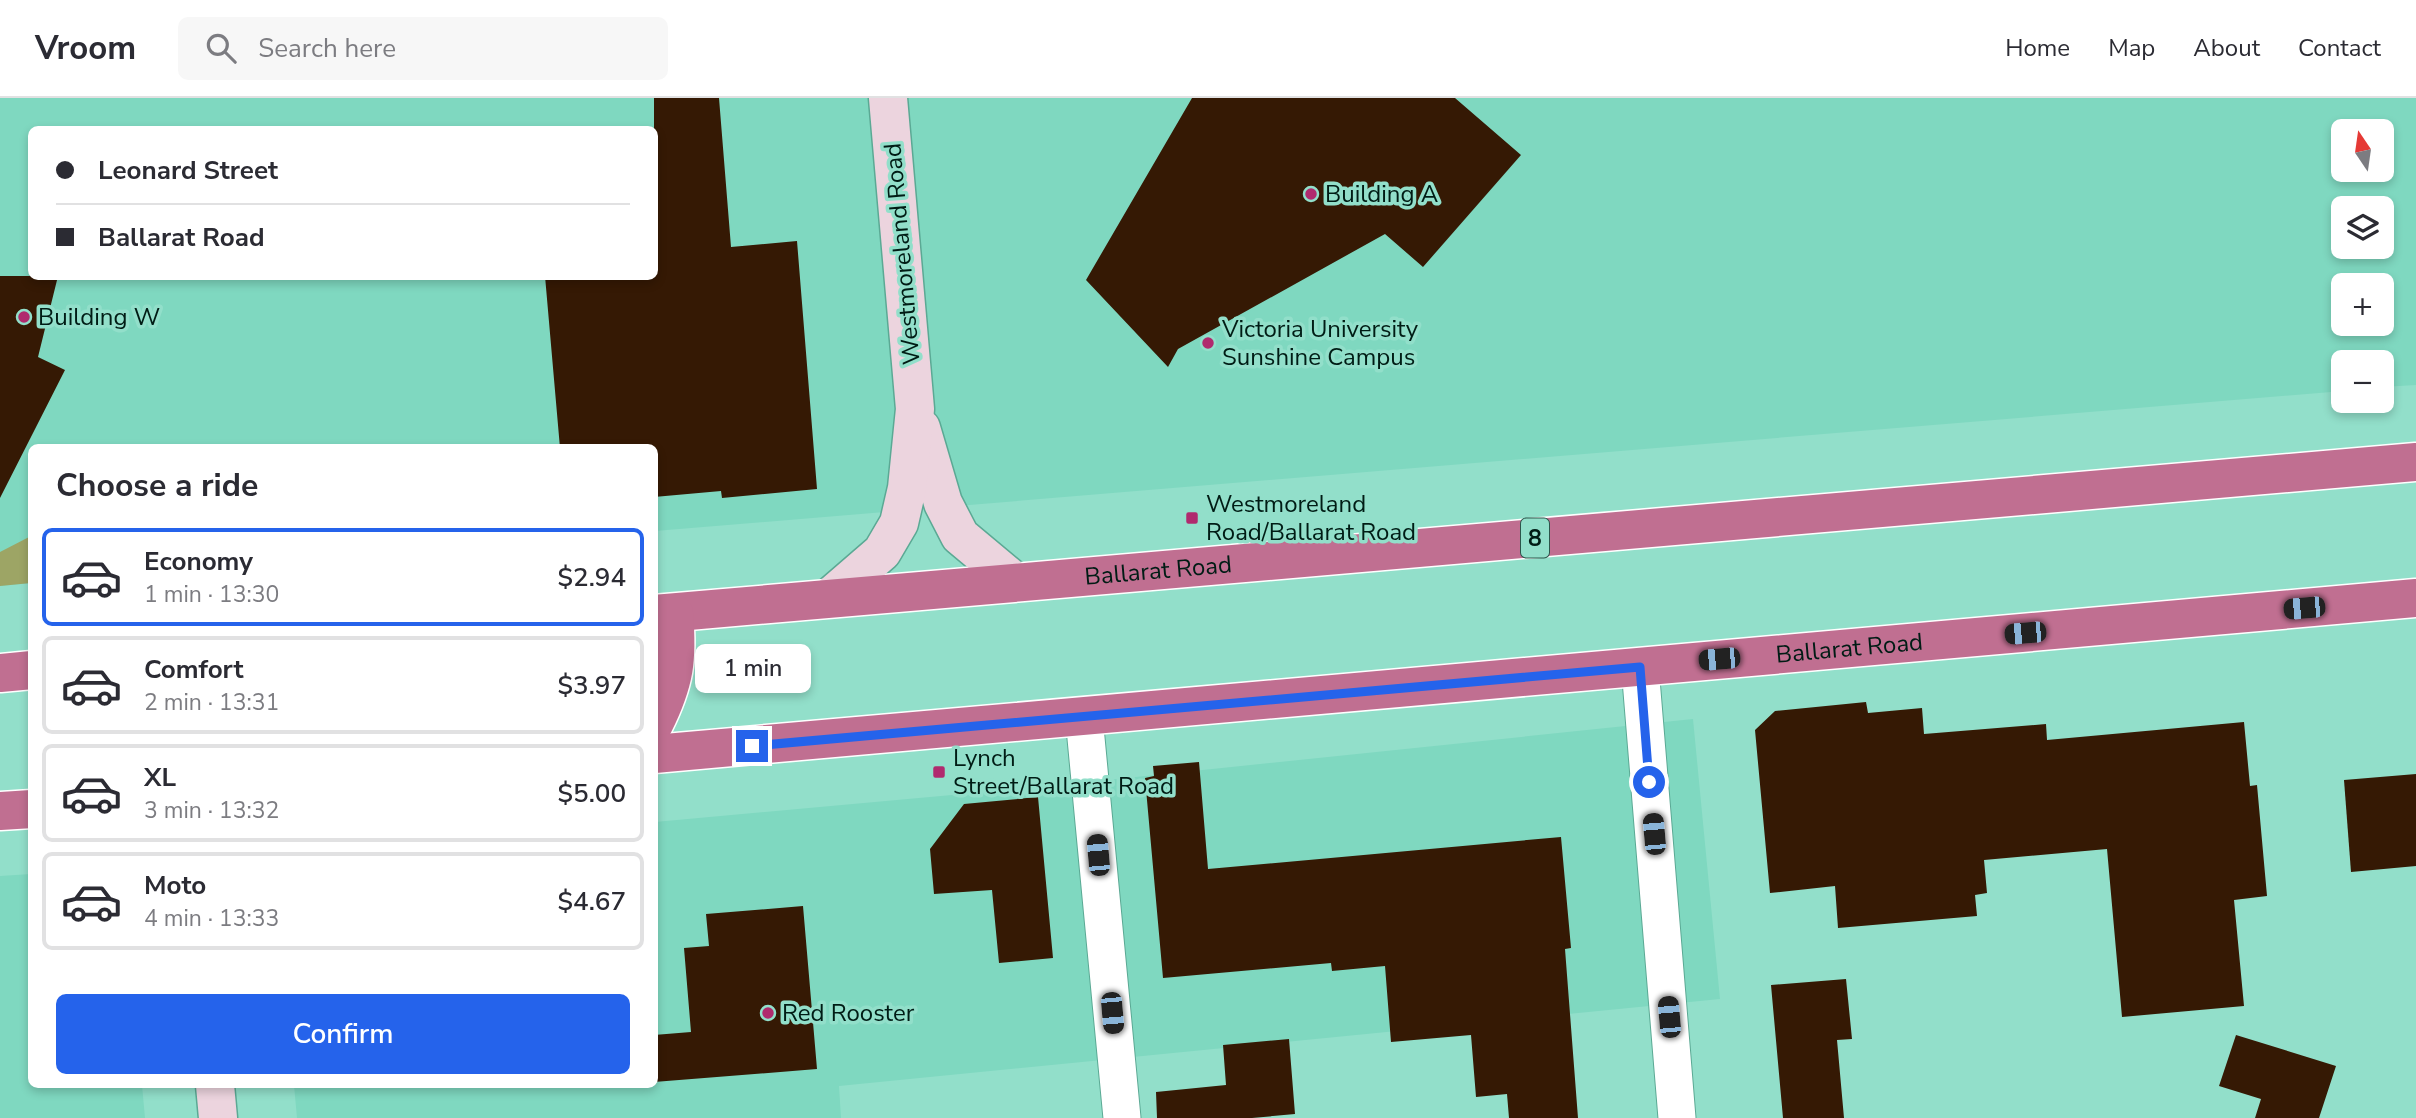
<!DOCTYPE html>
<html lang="en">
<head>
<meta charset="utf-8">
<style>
  body { margin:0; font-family:"Nunito Sans",sans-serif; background:#f7f7f7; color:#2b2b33; height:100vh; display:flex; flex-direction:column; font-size:26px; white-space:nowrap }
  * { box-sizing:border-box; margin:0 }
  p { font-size:23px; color:#7c7c81 }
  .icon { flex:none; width:38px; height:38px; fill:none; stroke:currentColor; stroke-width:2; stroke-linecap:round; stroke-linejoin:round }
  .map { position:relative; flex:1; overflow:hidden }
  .panel { position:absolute; left:28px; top:346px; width:630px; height:644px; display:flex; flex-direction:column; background:#fff; border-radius:10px; box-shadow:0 4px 10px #0003 }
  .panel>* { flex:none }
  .top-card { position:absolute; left:28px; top:28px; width:630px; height:154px; border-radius:10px; box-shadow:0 4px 10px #0003; display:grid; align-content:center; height:154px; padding:0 28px; background:#fff }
  .needle { width:46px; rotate:347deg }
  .fabs { position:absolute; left:2331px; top:21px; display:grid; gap:14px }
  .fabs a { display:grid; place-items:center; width:63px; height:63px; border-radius:10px; background:#fff; box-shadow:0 4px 10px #0003; font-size:35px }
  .end { position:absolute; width:32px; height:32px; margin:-16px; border:9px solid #2563eb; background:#fff; box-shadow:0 0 0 4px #fff }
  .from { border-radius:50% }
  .bubble { position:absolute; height:49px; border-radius:10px; background:#fff; box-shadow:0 4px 10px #0003; font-size:23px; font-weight:600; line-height:49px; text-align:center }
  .car { position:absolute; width:21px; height:42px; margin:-21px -10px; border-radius:9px; box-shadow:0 0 5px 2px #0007; background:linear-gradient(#222 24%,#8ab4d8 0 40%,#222 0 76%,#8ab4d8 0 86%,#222 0) }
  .top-card b { display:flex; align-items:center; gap:24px; height:66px; font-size:26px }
  .top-card b+b { border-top:2px solid #e1e1e2 }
  .top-card i { width:18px; height:18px; background:#2b2b33 }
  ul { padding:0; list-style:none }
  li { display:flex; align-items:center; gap:21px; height:98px; margin:0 14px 10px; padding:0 14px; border:4px solid #e1e1e2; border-radius:10px }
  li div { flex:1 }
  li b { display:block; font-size:26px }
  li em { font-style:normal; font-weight:600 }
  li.selected { border-color:#2563eb }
  li>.icon { width:63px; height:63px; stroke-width:1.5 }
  h2 { padding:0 28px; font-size:32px; line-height:84px }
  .cta { display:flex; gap:14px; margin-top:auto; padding:14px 28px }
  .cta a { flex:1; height:80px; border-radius:10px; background:#2563eb; color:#fff; font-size:28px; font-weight:600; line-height:80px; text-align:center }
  header { display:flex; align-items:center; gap:42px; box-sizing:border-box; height:98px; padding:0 35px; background:#fff; border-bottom:2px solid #e1e1e2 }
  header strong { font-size:33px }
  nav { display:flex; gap:38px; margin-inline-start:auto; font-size:24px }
  .search { width:490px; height:63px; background:#f7f7f7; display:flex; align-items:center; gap:18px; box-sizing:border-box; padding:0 24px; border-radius:10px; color:#7c7c81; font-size:26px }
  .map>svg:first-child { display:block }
  .built { fill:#7fd8c0; fill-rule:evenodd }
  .green { fill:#9da565 }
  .building { fill:#351904 }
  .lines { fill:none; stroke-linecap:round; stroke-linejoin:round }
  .street-casing { stroke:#5ba994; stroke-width:39 }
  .secondary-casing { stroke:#5ba994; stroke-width:41 }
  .highway-casing { stroke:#fff; stroke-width:41 }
  .street { stroke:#fff; stroke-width:37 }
  .secondary { stroke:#ecd4de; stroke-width:38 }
  .highway { stroke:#c06f91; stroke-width:38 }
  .route { stroke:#2563eb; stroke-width:9 }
  .poi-dot { fill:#b02a6e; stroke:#92dfca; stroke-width:2.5 }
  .labels { text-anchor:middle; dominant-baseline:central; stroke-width:7; stroke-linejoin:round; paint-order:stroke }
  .shield { fill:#92dfca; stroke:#2c564b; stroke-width:2 }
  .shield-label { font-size:23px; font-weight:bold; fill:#001c15 }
  .poi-label { font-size:24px; fill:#001c15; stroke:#92dfca; text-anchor:start }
  .street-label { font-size:24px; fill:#001c15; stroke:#92dfca }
</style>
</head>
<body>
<header>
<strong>Vroom</strong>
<div class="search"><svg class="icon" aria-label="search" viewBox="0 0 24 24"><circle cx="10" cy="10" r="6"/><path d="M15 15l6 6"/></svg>Search here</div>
<nav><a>Home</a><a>Map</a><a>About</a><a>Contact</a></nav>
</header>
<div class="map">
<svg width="2416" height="1020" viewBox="0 0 2416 1020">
  <rect width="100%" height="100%" fill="#92dfca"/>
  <!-- built -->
  <g class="built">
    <path d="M0 0H2416V287L2382 289V264H2343V293L655 433 654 350H32L31 485 0 488ZM32 32H654V178H32ZM2343 33H2382V72H2343ZM2343 110H2382V149H2343ZM2343 187H2382V226H2343Z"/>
    <path d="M1693 621 1720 901 839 988 841 1020H297L294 987H654L655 724 1040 689Z"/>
    <path d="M31 776 32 987H142L145 1020H0V778Z"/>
  </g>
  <!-- green -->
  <path class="green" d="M31 438V485L0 488V454Z"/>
  <!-- building -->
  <g class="building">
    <path d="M654 0H719L731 149 797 143 817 391 722 400 721 393 654 399V350H560L545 178H654Z"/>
    <path d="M1192 0H1455L1521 57 1423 169 1385 136 1178 251 1168 269 1086 182Z"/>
    <path d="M0 178H58L38 259 65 272 0 400Z"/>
    <path d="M1866 604 1868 615 1922 610 1924 636 2046 626 2047 642 2244 624 2250 688 2257 687 2267 798 2234 802 2244 908 2122 919 2107 751 1984 762 1987 795 1975 797 1977 818 1838 830 1835 788 1770 795 1755 632 1775 613Z"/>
    <path d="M1199 664 1208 771 1561 739 1571 850 1565 851 1578 1020H1509L1507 996 1476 999 1471 937 1391 944 1385 868 1332 873 1331 865 1163 880 1145 680 1154 678 1153 668Z"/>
    <path d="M2416 676V768L2351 774 2344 682Z"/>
    <path d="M1038 699 1053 860 999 865 992 792 934 796 930 751 964 706Z"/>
    <path d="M803 808 817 971 654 984V937L691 934 684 850 709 848 706 816Z"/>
    <path d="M1846 881 1852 941 1837 942 1844 1020H1783L1771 887Z"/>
    <path d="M2236 937 2336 968 2319 1020H2255L2261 1001 2219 988Z"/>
    <path d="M1289 941 1295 1016 1252 1020H1157L1156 994 1226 987 1223 947Z"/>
  </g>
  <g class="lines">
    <defs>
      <g id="street">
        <path d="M1640 569 1677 1020"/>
        <path d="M1084 619 1122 1020"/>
      </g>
      <g id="secondary">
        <path d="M921 330 943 405 960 438 1015 484"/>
        <path d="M830 499 882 454 899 425 907 390 915 311 888 0"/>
        <path d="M215 987 218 1020"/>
      </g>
      <g id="highway">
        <path id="s1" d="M654 516 2416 364"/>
        <path d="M0 575 32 572"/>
        <path d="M654 626C675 584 678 561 674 515"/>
        <path id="s2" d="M654 656 2416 500"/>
        <path d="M0 713 32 711"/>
      </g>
    </defs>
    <!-- street casing -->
    <use href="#street" class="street-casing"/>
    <!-- secondary casing -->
    <use href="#secondary" class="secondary-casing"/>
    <!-- highway casing -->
    <use href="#highway" class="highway-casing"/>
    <!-- street -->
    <use href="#street" class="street"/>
    <!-- secondary -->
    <use href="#secondary" class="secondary"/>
    <!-- highway -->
    <use href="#highway" class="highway"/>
  </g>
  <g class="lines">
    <!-- route -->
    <path class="route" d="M752 648 1640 569 1649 684"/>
  </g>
  <!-- markers -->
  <g class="poi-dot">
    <circle cx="1311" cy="96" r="7"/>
    <circle cx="24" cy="219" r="7"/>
    <circle cx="1208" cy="245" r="7"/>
    <rect x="1185" y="413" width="14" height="14" rx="3.5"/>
    <rect x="932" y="667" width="14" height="14" rx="3.5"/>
    <circle cx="768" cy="915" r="7"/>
  </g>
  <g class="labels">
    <!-- shield labels -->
    <rect class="shield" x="1521" y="420.5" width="28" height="39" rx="5"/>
    <g class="shield-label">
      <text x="1535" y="440">8</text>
    </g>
    <!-- poi labels -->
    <g class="poi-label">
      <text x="1325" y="96">Building A</text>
      <text x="38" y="219">Building W</text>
      <text x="1222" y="231">Victoria University<tspan x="1222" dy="28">Sunshine Campus</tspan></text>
      <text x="1206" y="406">Westmoreland<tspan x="1206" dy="28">Road/Ballarat Road</tspan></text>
      <text x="953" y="660">Lynch<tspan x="953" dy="28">Street/Ballarat Road</tspan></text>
      <text x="782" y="915">Red Rooster</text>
    </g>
    <!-- street labels -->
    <g class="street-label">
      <text transform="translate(902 156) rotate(-95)">Westmoreland Road</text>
      <text stroke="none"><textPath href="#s1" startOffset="506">Ballarat Road</textPath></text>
      <text stroke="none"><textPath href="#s2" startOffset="1200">Ballarat Road</textPath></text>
    </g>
  </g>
</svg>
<div class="fabs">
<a><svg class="needle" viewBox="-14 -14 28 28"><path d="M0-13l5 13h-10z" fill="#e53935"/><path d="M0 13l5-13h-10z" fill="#7c7c81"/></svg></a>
<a><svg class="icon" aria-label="layers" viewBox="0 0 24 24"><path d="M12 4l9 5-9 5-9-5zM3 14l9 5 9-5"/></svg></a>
<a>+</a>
<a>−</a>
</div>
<i class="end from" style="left:1649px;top:684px"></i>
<i class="end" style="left:752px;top:648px"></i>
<div class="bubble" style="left:695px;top:546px;width:116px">1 min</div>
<i class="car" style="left:2304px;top:510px;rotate:265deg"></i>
<i class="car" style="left:2025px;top:535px;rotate:265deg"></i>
<i class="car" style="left:1719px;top:561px;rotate:265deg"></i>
<i class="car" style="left:1654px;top:736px;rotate:355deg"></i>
<i class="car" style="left:1098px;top:757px;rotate:355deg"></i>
<i class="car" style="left:1112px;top:915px;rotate:175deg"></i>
<i class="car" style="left:1669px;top:919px;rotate:355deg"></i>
<div class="top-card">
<b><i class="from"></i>Leonard Street</b>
<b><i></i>Ballarat Road</b>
</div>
<section class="panel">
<h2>Choose a ride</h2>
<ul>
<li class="selected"><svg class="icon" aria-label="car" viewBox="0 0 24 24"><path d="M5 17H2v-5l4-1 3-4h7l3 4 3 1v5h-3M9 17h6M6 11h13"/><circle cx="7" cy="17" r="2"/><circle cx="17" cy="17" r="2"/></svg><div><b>Economy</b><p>1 min · 13:30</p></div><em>$2.94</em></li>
<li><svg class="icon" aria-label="car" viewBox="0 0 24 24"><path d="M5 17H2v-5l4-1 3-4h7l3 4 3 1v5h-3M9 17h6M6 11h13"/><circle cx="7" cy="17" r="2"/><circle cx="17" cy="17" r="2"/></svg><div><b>Comfort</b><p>2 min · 13:31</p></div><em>$3.97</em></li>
<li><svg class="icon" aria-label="car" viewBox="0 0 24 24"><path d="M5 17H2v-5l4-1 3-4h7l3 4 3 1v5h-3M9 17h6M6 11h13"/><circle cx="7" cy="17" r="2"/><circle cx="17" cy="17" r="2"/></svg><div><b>XL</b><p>3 min · 13:32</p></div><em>$5.00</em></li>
<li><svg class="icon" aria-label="car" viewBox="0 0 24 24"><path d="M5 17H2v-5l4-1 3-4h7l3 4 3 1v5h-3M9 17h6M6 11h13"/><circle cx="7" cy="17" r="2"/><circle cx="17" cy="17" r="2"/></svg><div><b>Moto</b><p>4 min · 13:33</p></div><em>$4.67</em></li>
</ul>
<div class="cta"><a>Confirm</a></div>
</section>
</div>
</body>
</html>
